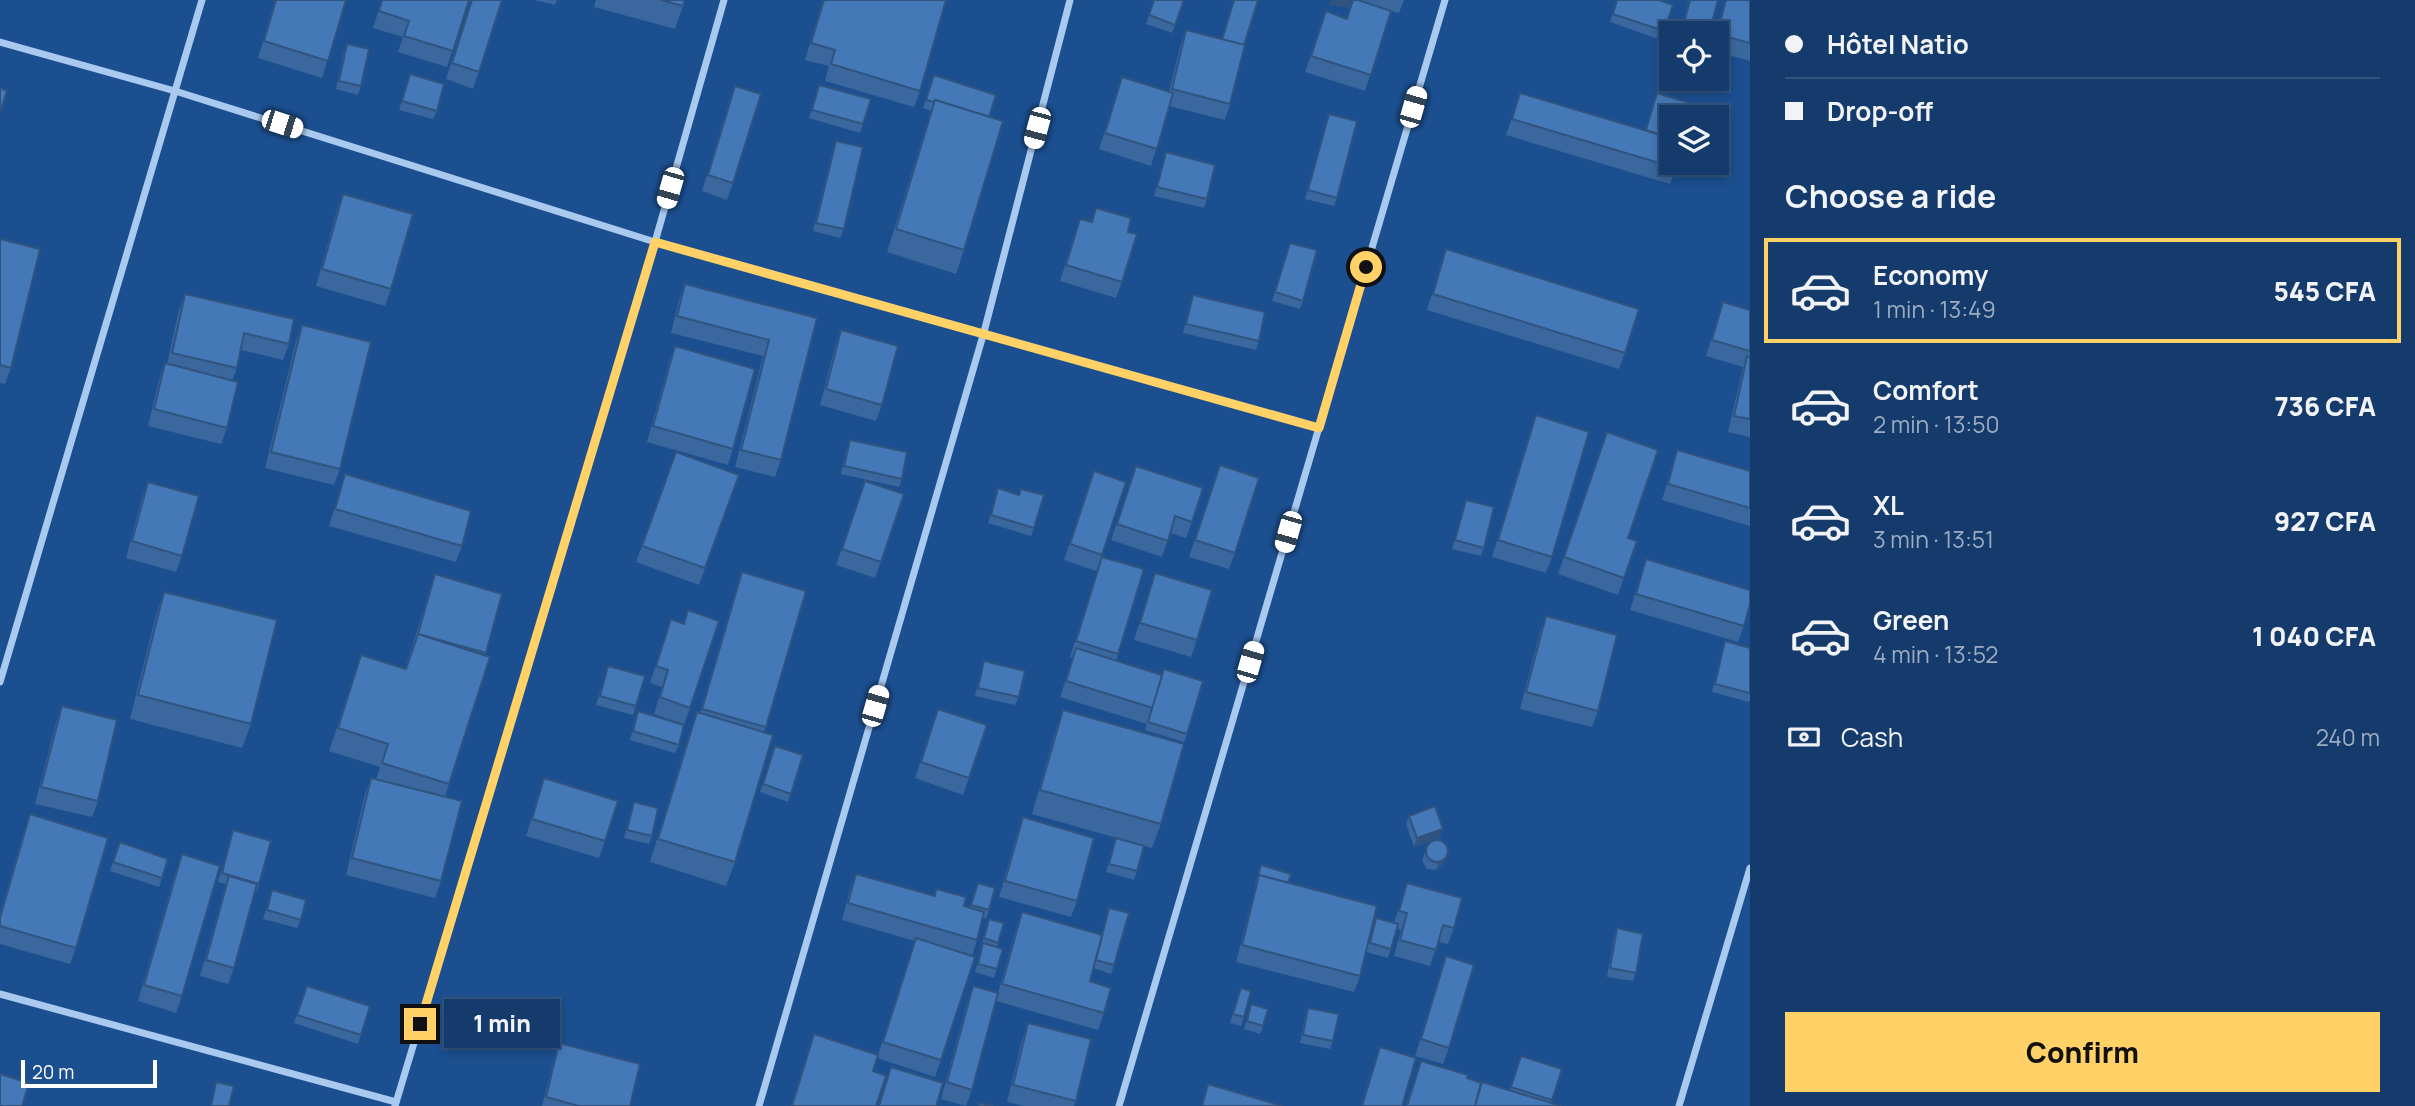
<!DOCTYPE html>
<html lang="en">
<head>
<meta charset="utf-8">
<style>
  body { margin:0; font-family:Manrope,sans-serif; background:#214673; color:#f1f3f6; height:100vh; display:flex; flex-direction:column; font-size:26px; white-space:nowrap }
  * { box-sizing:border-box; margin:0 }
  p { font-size:23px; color:#9dadc1 }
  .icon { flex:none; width:38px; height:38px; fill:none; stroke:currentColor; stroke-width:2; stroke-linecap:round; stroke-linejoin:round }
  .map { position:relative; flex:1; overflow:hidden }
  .panel { display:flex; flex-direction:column; background:#143b6b; width:665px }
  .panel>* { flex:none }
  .top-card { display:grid; align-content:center; height:154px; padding:0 35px; background:#143b6b }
  .fabs { position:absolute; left:1659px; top:21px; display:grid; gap:14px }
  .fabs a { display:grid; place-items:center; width:70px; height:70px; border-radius:0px; background:#143b6b; box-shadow:0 4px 10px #0003,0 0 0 2px #33557e; font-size:35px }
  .scale { position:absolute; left:21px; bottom:18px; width:136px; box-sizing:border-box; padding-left:7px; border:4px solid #fff; border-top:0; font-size:19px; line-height:24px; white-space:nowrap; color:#fff; -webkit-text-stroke:5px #1b4f8f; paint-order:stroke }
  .end { position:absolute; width:32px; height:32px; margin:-16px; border:9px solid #ffd166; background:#111; box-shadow:0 0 0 4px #111 }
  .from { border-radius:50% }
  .bubble { position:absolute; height:49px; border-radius:0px; background:#143b6b; box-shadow:0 4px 10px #0003,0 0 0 2px #33557e; font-size:23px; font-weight:800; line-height:49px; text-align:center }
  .car { position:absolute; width:21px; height:42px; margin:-21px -10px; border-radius:9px; box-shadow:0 0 5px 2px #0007; background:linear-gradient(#fff 24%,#345 0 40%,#fff 0 76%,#345 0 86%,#fff 0) }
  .top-card b { display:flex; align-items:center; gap:24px; height:66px; font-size:26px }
  .top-card b+b { border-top:2px solid #33557e }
  .top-card i { width:18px; height:18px; background:#f1f3f6 }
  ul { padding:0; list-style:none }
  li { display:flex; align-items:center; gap:21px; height:105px; margin:0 14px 10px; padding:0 21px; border:4px solid transparent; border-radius:0px }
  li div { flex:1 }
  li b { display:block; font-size:26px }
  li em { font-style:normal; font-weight:800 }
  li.selected { border-color:#ffd166 }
  li>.icon { width:63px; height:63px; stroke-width:1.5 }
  h2 { padding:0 35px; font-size:32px; line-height:84px }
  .pay { display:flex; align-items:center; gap:18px; height:77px; padding:0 35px; font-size:26px }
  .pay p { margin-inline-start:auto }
  .cta { display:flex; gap:14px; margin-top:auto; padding:14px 35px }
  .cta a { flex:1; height:80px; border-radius:0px; background:#ffd166; color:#111; font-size:28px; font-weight:800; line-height:80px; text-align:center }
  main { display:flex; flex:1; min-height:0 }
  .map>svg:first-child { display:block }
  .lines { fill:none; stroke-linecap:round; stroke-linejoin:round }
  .street { stroke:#a9c9ee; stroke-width:7 }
  .wall { fill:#3a679d }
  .shaded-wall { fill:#305480 }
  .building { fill:#4478b7; stroke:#305480; stroke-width:2 }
  .route { stroke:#ffd166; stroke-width:9 }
</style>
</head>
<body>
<main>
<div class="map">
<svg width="1750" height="1106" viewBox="0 0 1750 1106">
  <rect width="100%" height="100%" fill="#1b4f8f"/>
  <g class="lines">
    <!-- street -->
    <g class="street">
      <path d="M0 42 175 91 655 242 1319 428"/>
      <path d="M0 682 202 0"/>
      <path d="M0 994 396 1102"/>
      <path d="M395 1106 655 242 724 0"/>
      <path d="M759 1106 984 332 1070 0"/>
      <path d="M1119 1106 1445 0"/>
      <path d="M1679 1106 1750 868"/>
    </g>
  </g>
  <!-- wall -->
  <g class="wall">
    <path d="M275 0H346L322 78 258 58Z"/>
    <path d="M382 0H469L447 67 398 52 403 37 373 28Z"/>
    <path d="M471 0H502L473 89 446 79Z"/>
    <path d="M534 0H557L555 5Z"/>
    <path d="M596 0H685L675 29 594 7Z"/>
    <path d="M823 0H946L920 91 914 107 825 81 829 66 805 60Z"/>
    <path d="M1234 0 1244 45 1230 104 1225 120 1169 106 1151 166 1099 149 1122 77 1169 92 1180 47 1186 30 1222 39Z"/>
    <path d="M1353 0H1404L1399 13 1391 11 1365 91 1305 72 1326 11 1347 18Z"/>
    <path d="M1617 0 1673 5 1661 40 1610 22Z"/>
    <path d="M1689 0H1718L1709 33H1680Z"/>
    <path d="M1726 0H1750V61L1717 52V33H1716Z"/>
    <path d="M1149 15 1175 25 1172 33 1146 24Z"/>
    <path d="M347 44 361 86 358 95 336 89 344 52Z"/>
    <path d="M410 74 437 111 433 119 399 110Z"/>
    <path d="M934 75 989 117 964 250 956 274 887 252 931 111 923 108Z"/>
    <path d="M819 85 863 124 860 133 809 118Z"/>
    <path d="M735 86 733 183 727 200 702 191Z"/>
    <path d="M1520 93 1645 130 1657 93 1689 117 1677 163 1670 184 1506 135Z"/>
    <path d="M1329 114 1337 198 1334 206 1305 199Z"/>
    <path d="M836 141 844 229 840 238 813 231 833 149Z"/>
    <path d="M1166 152 1207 199 1204 208 1154 196Z"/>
    <path d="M343 194 391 289 385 306 316 286 337 210Z"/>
    <path d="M1096 208 1128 232 1122 282 1116 298 1060 281 1080 219 1091 222Z"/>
    <path d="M0 239 11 368 5 384 0 383Z"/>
    <path d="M1446 249 1625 353 1619 369 1427 310Z"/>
    <path d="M1287 251 1303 301 1300 309 1272 301Z"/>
    <path d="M685 284 817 318 781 460 775 477 735 467 763 356 671 333 679 300Z"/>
    <path d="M185 294 289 344 283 360 241 350 237 368 232 381 227 428 221 444 148 426 159 380 165 363 167 364 179 310Z"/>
    <path d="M1193 295 1259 341 1256 350 1183 333 1190 304Z"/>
    <path d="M1723 302 1750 310V437L1728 432 1743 367 1706 356Z"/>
    <path d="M302 325 340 469 334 485 265 468 296 341Z"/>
    <path d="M841 330 882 405 876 421 820 405 835 347Z"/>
    <path d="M675 346 733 449 728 465 647 442 669 363Z"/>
    <path d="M1536 415 1552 557 1546 573 1492 557 1530 432Z"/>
    <path d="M1607 432 1628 538 1637 541 1618 595 1558 574Z"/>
    <path d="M850 440 902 479 899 487 841 474 847 448Z"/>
    <path d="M1677 450 1750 471V526L1662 500Z"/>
    <path d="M676 452 739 475 699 585 636 562Z"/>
    <path d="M1220 465 1235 553 1229 569 1189 557Z"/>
    <path d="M1136 466 1192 522 1186 538 1170 533 1162 557 1111 540Z"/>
    <path d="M1094 471 1102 555 1096 571 1064 560Z"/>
    <path d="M345 474 462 546 456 562 329 526Z"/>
    <path d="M865 481 904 494 875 578 836 565Z"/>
    <path d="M148 482 182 556 176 572 126 558 142 498Z"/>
    <path d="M998 488 1034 528 1031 536 988 523Z"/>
    <path d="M1466 500 1484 548 1481 556 1452 549Z"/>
    <path d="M1102 557 1144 569 1116 661 1187 734 1184 742 1145 730 1147 723V724L1060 697 1073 658 1070 657Z"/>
    <path d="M1646 559 1744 626 1738 642 1630 610Z"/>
    <path d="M742 572 806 591 764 732 735 862 726 886 650 862 689 735 697 712 700 713 736 589Z"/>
    <path d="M1155 573 1197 640 1191 657 1134 640Z"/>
    <path d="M435 574 502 594 449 784 445 797 441 881 435 898 346 875 365 794 371 778 376 779 380 767 329 751 361 655 405 669Z"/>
    <path d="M164 592 251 724 242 748 130 719 156 615Z"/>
    <path d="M688 610 690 708 684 724 654 714 662 687 650 683 671 619 683 623Z"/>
    <path d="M1546 616 1598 711 1592 727 1520 709 1540 632Z"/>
    <path d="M1725 641 1750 648V699L1749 702 1712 692Z"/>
    <path d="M984 661 1019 697 1015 705 975 696Z"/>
    <path d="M608 666 636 706 633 715 596 705Z"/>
    <path d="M62 706 98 801 92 817 35 804 56 723Z"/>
    <path d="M938 709 969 778 963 795 915 778Z"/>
    <path d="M1063 710 1161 824 1152 848 1032 814 1055 733Z"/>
    <path d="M638 711 679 745 675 753 630 740Z"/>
    <path d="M775 746 803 755 788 802 760 792Z"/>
    <path d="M544 778 605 841 599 858 526 836Z"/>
    <path d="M634 802 652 836 649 844 624 838Z"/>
    <path d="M30 814 76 948 70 964 0 944V914L24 831Z"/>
    <path d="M1409 816 1440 837 1414 847 1406 824Z"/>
    <path d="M1023 817 1077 901 1071 917 999 897 1017 834Z"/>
    <path d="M233 830 259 884 256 892H255L234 968 228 984 200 976 226 884 218 882Z"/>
    <path d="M1116 838 1137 871 1134 880 1106 872Z"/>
    <path d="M120 842 168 859 159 887 110 871Z"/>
    <path d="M1428 844 1446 857 1443 865 1436 870 1427 869 1422 861Z"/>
    <path d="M182 854V996L176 1013 138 1001 176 871Z"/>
    <path d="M1261 865 1288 883 1360 976 1354 992 1236 962 1256 885H1255Z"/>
    <path d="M856 874 934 896 936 889 964 906 970 908 978 883 989 910 986 918H983L977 940 972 956 941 1060 935 1077 877 1058 915 941 842 920 850 890Z"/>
    <path d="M1407 883 1454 928 1448 944 1438 942 1430 966 1394 956 1401 930 1397 928 1388 958 1366 952 1376 918 1394 923Z"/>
    <path d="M272 890 301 920 297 928 263 919Z"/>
    <path d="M1109 908 1114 965 1111 974 1093 968 1090 981 1104 1013 1098 1030 996 1001 972 1090 966 1106 941 1099 967 1003 973 986 998 993 1016 929 1022 912 1101 935Z"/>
    <path d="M989 919 998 943 997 947V969L994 978 975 972 982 947 981 946Z"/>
    <path d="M1617 928 1636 973 1633 981 1607 977 1614 937Z"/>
    <path d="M1446 956 1449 1048 1443 1064 1415 1056Z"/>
    <path d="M307 986 370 1006 358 1044 294 1023Z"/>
    <path d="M1241 988 1244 1017 1241 1026 1230 1023Z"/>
    <path d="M1251 1004 1263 1026 1260 1034 1244 1029Z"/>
    <path d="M1308 1008 1333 1041 1330 1049 1300 1043 1305 1017Z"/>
    <path d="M1028 1023 1076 1101 1074 1106H1024L1007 1102 1022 1040Z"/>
    <path d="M814 1034 873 1071 876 1106H791Z"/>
    <path d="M559 1043 630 1106H542L554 1060Z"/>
    <path d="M1380 1047 1402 1106H1361Z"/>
    <path d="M1521 1056 1562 1069 1551 1103 1561 1106H1406L1421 1061 1481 1083 1510 1090Z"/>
  </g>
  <!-- shaded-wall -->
  <g class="shaded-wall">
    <path d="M1331 0H1353L1350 8 1329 5Z"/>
    <path d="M1443 829 1440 837 1414 847 1417 838Z"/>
    <path d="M1446 857 1443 865 1436 870 1439 861Z"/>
  </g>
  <!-- building -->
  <g class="building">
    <path d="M276 0H346L328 61 264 41Z"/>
    <path d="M382 0H469L453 51 404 36 409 21 379 11Z"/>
    <path d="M472 0H502L479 72 452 63Z"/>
    <path d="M661 0H685L683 6Z"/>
    <path d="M824 0H946L920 91 831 64 835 50 811 43Z"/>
    <path d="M1154 0H1184L1175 25 1149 15Z"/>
    <path d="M1234 0H1258L1244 45 1222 40Z"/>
    <path d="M1353 0H1358L1391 11 1371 75 1311 56 1326 11 1347 19Z"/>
    <path d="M1617 0H1659L1673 5 1664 31 1613 14Z"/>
    <path d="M1690 0H1718L1709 33H1692L1682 31Z"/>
    <path d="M1726 0H1750V43L1717 34Z"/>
    <path d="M1186 30 1245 45 1230 104 1172 89Z"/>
    <path d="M347 44 369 49 361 86 339 81Z"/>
    <path d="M410 74 444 84 437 111 402 101Z"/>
    <path d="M934 75 996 95 989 117 935 100 934 102 926 100Z"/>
    <path d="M1122 77 1173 93 1157 149 1105 133Z"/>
    <path d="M819 85 871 99 863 124 812 110Z"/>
    <path d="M735 86 761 94 733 183 708 175Z"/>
    <path d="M0 88 7 91 0 113Z"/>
    <path d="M1520 93 1671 138V163H1677L1676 168 1512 119Z"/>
    <path d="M1657 93 1693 104 1689 117H1671V138L1646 130Z"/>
    <path d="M935 100 1003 121 964 250 896 229Z"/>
    <path d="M1329 114 1357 121 1337 198 1308 190Z"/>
    <path d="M836 141 863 147 844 229 816 223Z"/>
    <path d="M1166 152 1215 165 1207 199 1157 187Z"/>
    <path d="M343 194 413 214 391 289 322 269Z"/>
    <path d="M1096 208 1131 218 1128 232 1137 234 1122 282 1066 265 1080 219 1092 222Z"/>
    <path d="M0 239 40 249 11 368 0 365Z"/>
    <path d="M1290 243 1317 250 1303 301 1275 292Z"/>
    <path d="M1446 249 1639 309 1625 353 1433 294Z"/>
    <path d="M685 284 817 318 781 460 741 450 769 340 677 316Z"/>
    <path d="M185 294 294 319 289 344 244 333 237 368 172 353Z"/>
    <path d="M1193 295 1265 312 1259 341 1186 324Z"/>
    <path d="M1723 302 1750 310V351L1712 340Z"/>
    <path d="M302 325 371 342 340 469 271 452Z"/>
    <path d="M841 330 898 346 882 405 826 389Z"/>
    <path d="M675 346 755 369 733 449 653 426Z"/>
    <path d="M1747 356 1750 357V419L1734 416Z"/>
    <path d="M165 363 238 382 227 428 154 409Z"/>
    <path d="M1536 415 1589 432 1552 557 1498 540Z"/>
    <path d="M1607 432 1658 450 1628 538 1637 541 1624 578 1564 557Z"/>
    <path d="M850 440 907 452 902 479 844 466Z"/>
    <path d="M1677 450 1750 471V508L1668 484Z"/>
    <path d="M676 452 739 475 705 568 642 546Z"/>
    <path d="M1220 465 1259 478 1235 553 1195 540Z"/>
    <path d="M1136 466 1203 488 1192 522 1175 516 1168 541 1117 524Z"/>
    <path d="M1094 471 1126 482 1102 555 1070 544Z"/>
    <path d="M345 474 471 511 462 546 335 509Z"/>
    <path d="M865 481 904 494 881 562 842 549Z"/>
    <path d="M148 482 199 496 182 556 132 541Z"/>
    <path d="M998 488 1019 495 1021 489 1044 495 1034 528 991 515Z"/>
    <path d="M1466 500 1494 507 1484 548 1455 540Z"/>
    <path d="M1102 557 1144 569 1118 654 1076 641Z"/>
    <path d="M1646 559 1750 590V604L1744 626 1636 594Z"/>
    <path d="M742 572 806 591 766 727 702 709Z"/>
    <path d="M1155 573 1212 590 1197 640 1140 623Z"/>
    <path d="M435 574 502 594 486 653 418 634Z"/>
    <path d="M164 592 277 620 251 724 138 695Z"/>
    <path d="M688 610 719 621 690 708 660 697 668 670 656 666 671 619 684 624Z"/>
    <path d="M1546 616 1617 635 1598 711 1526 692Z"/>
    <path d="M418 634 490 657 449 784 382 763 388 744 338 728 361 655 406 669Z"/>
    <path d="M1725 641 1750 648V693L1715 684Z"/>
    <path d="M1076 648 1162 675 1153 708 1066 681Z"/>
    <path d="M984 661 1025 671 1019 697 978 688Z"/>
    <path d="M608 666 645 676 636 706 600 696Z"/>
    <path d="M1164 669 1203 681 1187 734 1148 722Z"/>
    <path d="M62 706 117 720 98 801 41 787Z"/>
    <path d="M938 709 987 725 969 778 921 762Z"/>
    <path d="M1063 710 1184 744 1161 824 1040 790Z"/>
    <path d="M638 711 684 725 679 745 633 731Z"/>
    <path d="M697 712 773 735 735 862 658 839Z"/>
    <path d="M775 746 803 755 791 794 763 784Z"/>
    <path d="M371 778 462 801 441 881 352 858Z"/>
    <path d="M544 778 618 801 605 841 532 819Z"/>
    <path d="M634 802 658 808 652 836 627 830Z"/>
    <path d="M1435 806 1443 829 1417 838 1409 816Z"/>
    <path d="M30 814 108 838 76 948 0 926V918Z"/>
    <path d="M1023 817 1094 838 1077 901 1005 881Z"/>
    <path d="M233 830 271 841 259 884 222 873Z"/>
    <path d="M1116 838 1144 846 1137 871 1109 864Z"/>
    <circle cx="1437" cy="851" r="11"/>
    <path d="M120 842 168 859 162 878 113 862Z"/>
    <path d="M182 854 220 866 182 996 144 985Z"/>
    <path d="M1261 865 1291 874 1288 883 1259 875V877L1258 876Z"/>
    <path d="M856 874 935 896 936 889 966 897 964 906 984 912 977 940 848 903Z"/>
    <path d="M1259 875 1377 906 1360 976 1242 945Z"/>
    <path d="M229 876 257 884 234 968 206 960Z"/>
    <path d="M978 883 995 888 989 910 971 905Z"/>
    <path d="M1407 883 1462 898 1454 928 1443 925 1436 950 1400 940 1407 913 1399 911Z"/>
    <path d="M272 890 306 900 301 920 267 910Z"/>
    <path d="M1109 908 1129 913 1114 965 1096 960Z"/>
    <path d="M1022 912 1102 935 1090 981 1111 988 1104 1013 1002 984Z"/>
    <path d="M1376 918 1398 924 1391 949 1370 943Z"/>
    <path d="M989 919 1004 923 998 943 984 938Z"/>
    <path d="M1617 928 1643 934 1636 973 1610 968Z"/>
    <path d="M916 938 975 957 941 1060 883 1042Z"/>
    <path d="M983 943 1003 949 997 969 978 964Z"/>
    <path d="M1446 956 1474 965 1449 1048 1421 1039Z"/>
    <path d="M307 986 370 1006 361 1035 297 1015Z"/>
    <path d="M973 986 998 993 972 1090 947 1082Z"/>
    <path d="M1241 988 1251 991 1244 1017 1233 1014Z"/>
    <path d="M1251 1004 1268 1009 1263 1026 1247 1021Z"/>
    <path d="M1308 1008 1339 1014 1333 1041 1303 1035Z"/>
    <path d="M1028 1023 1091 1039 1076 1101 1013 1085Z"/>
    <path d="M814 1034 878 1055 873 1071 886 1076 876 1106H792Z"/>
    <path d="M559 1043 640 1064 630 1106H579L546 1097Z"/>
    <path d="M1380 1047 1416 1058 1402 1106H1362Z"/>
    <path d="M1521 1056 1562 1069 1552 1100 1511 1087Z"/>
    <path d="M1421 1061 1468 1075 1467 1078 1481 1083 1475 1106H1407Z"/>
    <path d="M891 1067 943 1083 936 1106H879Z"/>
    <path d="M0 1074 29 1083 22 1106H0Z"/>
    <path d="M216 1082 234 1086 229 1106H211Z"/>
    <path d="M1482 1082 1561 1106H1475Z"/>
    <path d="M1208 1084 1282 1106H1202Z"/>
    <path d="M980 1103 993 1106H979Z"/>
  </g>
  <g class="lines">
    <!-- route -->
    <path class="route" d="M420 1024 655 242 1319 428 1366 267"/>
  </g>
</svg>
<div class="fabs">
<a><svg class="icon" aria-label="locate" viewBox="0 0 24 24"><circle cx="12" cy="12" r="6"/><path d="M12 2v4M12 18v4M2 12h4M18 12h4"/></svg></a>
<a><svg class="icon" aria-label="layers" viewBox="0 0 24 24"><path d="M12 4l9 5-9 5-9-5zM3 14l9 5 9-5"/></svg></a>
</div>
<div class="scale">20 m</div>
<i class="end from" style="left:1366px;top:267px"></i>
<i class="end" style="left:420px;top:1024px"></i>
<div class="bubble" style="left:444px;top:999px;width:116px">1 min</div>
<i class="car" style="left:1413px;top:107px;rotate:16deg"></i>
<i class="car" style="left:282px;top:124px;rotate:108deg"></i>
<i class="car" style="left:1037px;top:128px;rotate:195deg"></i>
<i class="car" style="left:670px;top:188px;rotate:196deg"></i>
<i class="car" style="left:1288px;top:532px;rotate:196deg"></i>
<i class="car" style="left:1250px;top:662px;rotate:16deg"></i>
<i class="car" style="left:875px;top:706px;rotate:16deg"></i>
</div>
<section class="panel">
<div class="top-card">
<b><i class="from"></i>Hôtel Natio</b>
<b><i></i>Drop-off</b>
</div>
<h2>Choose a ride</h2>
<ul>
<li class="selected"><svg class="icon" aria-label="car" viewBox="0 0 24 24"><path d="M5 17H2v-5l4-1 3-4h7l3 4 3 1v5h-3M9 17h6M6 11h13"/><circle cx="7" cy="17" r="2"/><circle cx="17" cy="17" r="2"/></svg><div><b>Economy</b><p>1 min · 13:49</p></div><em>545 CFA</em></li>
<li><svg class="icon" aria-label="car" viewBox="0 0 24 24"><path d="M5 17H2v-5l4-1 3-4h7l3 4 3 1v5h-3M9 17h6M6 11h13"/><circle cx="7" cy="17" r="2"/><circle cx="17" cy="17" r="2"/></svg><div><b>Comfort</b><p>2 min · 13:50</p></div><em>736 CFA</em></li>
<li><svg class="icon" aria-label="car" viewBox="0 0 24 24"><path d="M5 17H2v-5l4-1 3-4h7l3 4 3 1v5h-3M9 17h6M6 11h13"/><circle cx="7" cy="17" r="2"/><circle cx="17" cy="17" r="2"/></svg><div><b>XL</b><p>3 min · 13:51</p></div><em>927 CFA</em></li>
<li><svg class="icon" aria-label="car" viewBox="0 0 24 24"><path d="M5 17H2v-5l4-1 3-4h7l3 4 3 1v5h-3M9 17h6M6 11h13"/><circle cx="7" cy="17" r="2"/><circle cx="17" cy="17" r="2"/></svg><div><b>Green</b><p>4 min · 13:52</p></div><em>1 040 CFA</em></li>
</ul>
<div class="pay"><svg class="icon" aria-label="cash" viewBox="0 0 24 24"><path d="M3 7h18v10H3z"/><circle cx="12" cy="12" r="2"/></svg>Cash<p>240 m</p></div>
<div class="cta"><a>Confirm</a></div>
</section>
</main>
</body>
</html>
